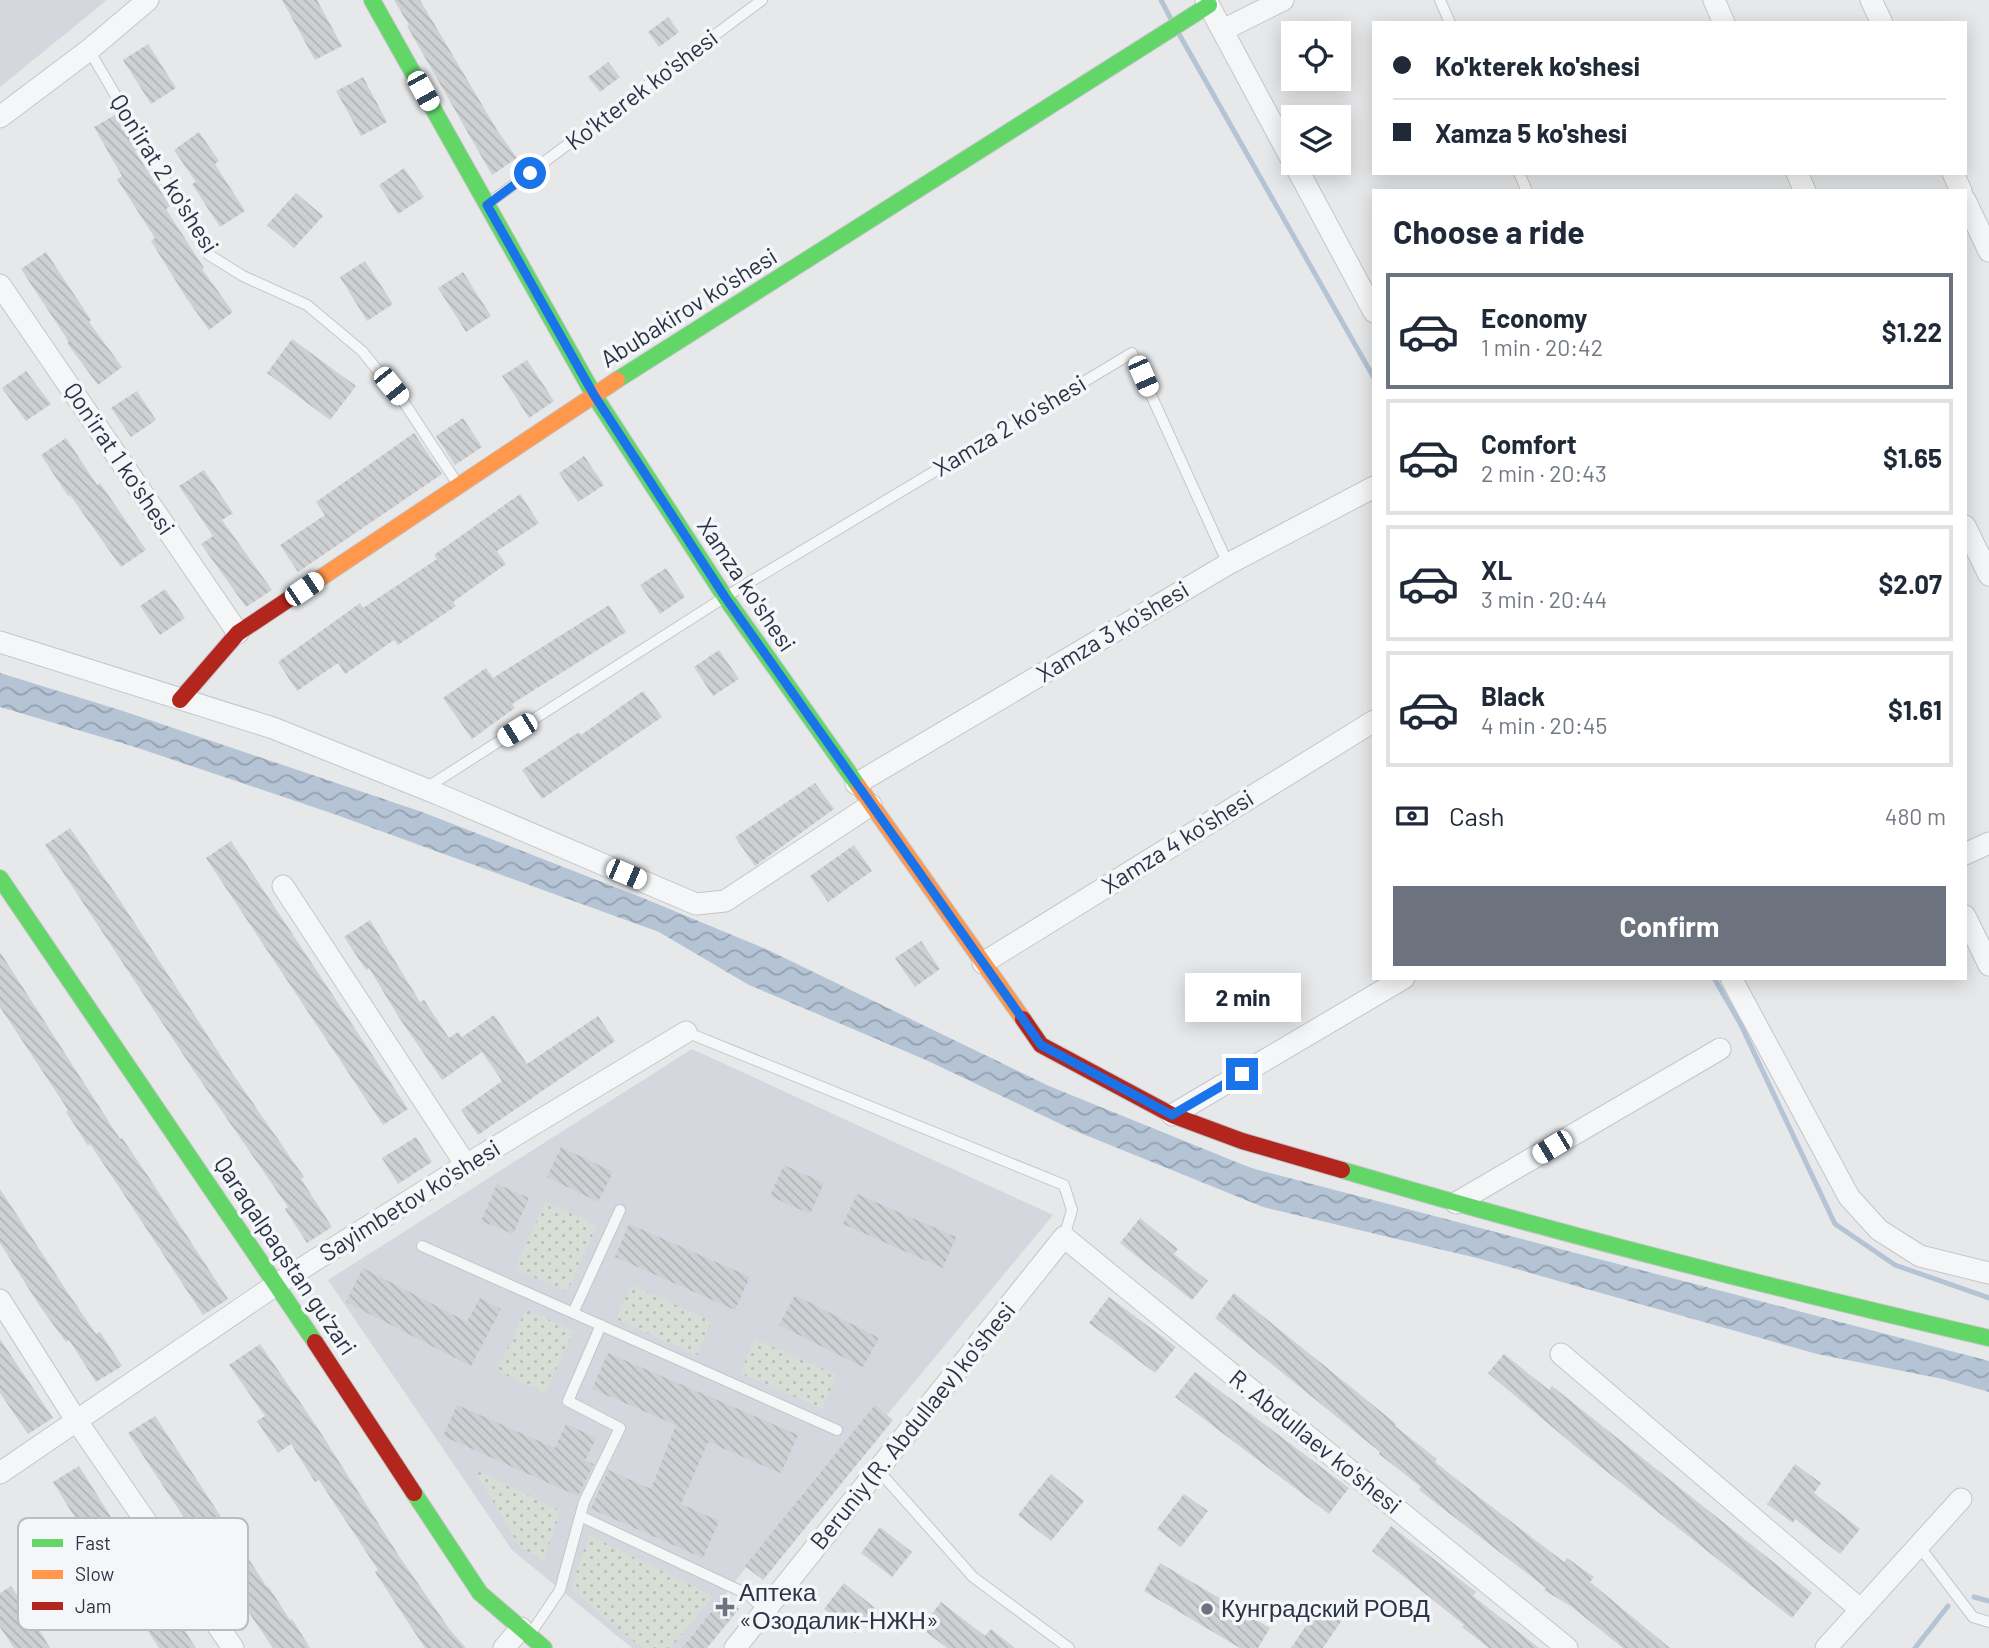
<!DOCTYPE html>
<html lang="en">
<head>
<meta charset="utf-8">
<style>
	:root { --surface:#fff; --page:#f2f2f3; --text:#1f2937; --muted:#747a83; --line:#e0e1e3; --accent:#6c737f }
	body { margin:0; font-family:Barlow,sans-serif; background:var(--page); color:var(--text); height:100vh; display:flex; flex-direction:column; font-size:26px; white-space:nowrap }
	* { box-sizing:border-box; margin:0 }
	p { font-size:23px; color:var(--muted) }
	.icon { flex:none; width:38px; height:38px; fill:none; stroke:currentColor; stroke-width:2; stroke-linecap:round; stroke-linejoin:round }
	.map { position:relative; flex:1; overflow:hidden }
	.drawer { position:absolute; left:1372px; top:189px; width:595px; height:791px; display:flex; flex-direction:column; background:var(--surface); border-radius:0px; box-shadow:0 4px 18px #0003 }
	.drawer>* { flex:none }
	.banner { position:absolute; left:1372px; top:21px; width:595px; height:154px; border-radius:0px; box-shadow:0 4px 18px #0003; display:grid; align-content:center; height:154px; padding:0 21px; background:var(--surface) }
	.buttons { position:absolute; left:1281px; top:21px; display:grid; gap:14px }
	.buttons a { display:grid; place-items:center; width:70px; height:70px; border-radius:0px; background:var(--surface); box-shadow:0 4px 18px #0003; font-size:35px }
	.end { position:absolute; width:32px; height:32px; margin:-16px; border:9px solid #1a73e8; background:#fff; box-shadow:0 0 0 4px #fff }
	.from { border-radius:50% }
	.bubble { position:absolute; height:49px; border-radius:0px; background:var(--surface); box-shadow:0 4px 18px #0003; font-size:23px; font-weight:700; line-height:49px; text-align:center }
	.car { position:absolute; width:21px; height:42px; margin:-21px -10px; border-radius:9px; box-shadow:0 0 5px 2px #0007; background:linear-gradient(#fff 24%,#345 0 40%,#fff 0 76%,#345 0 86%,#fff 0) }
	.banner b { display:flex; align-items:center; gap:24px; height:66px; font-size:26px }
	.banner b+b { border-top:2px solid var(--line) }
	.banner i { width:18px; height:18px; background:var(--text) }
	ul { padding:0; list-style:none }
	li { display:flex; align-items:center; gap:21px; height:116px; margin:0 14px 10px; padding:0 7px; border:4px solid var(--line); border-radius:0px }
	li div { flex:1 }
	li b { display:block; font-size:26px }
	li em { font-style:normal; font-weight:700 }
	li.on { border-color:var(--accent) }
	li>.icon { width:63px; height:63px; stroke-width:1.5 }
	h2 { padding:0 21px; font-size:32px; line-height:84px }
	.pay { display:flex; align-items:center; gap:18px; height:77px; padding:0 21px; font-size:26px }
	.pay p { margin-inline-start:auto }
	.primary-button { display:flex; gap:14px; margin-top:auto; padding:14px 21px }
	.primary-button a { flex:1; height:80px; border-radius:0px; background:var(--accent); color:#fff; font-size:28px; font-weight:700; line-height:80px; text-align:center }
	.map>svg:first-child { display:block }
	.built { fill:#d4d7dd }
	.grass { fill:url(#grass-dots) }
	.water { fill:url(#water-waves) }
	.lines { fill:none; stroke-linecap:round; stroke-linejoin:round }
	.stream { stroke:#b4c4d5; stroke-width:5 }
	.building { fill:url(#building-back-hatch) }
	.lane-casing { stroke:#c4c6c8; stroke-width:12 }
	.street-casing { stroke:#c4c6c8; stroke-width:23 }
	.fast-casing { stroke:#c4c6c8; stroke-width:18 }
	.slow-casing { stroke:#c4c6c8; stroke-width:18 }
	.jam-casing { stroke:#c4c6c8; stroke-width:18 }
	.lane { stroke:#f5f6f7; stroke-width:10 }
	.street { stroke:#f5f6f7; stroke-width:21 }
	.fast { stroke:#63d668; stroke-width:16 }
	.slow { stroke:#ff974d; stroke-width:16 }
	.jam { stroke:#b3261e; stroke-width:16 }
	.route { stroke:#1a73e8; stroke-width:9 }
	.poi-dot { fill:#6c737f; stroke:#f4f6f9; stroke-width:2.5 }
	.labels { text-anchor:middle; stroke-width:7; stroke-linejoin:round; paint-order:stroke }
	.street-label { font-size:24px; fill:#2b3445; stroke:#f4f6f9 }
	.poi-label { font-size:24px; fill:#2b3445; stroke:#f4f6f9; text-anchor:start }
	.key { fill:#f4f6f9; stroke:#b8bcc3; stroke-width:2 }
	.key-label { font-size:19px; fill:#2b3445 }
</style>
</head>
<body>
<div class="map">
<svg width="1989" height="1648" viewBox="0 0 1989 1648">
	<defs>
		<pattern id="grass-dots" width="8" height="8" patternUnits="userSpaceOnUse" patternTransform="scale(1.75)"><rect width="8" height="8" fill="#d6ded6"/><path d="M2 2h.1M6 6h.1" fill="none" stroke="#b8bfb9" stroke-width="1.8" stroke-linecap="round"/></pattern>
		<pattern id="water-waves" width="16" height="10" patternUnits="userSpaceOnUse" patternTransform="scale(1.75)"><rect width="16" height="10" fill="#b4c4d5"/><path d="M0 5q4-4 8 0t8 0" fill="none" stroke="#93a0af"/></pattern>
		<pattern id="building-back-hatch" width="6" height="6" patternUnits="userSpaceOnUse" patternTransform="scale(1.75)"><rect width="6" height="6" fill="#ced0d3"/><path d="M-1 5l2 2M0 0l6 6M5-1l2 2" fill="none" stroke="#b1b3b6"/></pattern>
	</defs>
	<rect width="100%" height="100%" fill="#e6e8ea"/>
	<path class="built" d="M0,0h107l-107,87z
		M692,1049l361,166 -166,200 -12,-9 -193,242h-50l-120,-98 -184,-270z"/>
	<path class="grass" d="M545,1202l52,23 -30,67 -52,-23z
		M631,1285l81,36 -15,34 -81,-36z
		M526,1309l48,22 -29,62 -48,-22z
		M755,1339l82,36 -15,34 -82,-36z
		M474,1469l87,42 -18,50 -23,-14z
		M589,1535l124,61 -42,52h-29l-71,-59z"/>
	<path class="water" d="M0,673l123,38 299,101 221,86 123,51 283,137 202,82 738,193v31l-46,-13 -126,-25 -340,-96 -214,-51 -190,-77 -147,-70 -177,-75 -90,-53 -325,-118 -202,-68 -132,-39z"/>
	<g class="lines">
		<path class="stream" d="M1161,0l10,19
			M1179,34l195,344
			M1714,978l26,45 95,201 60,41 94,33
			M1974,1597l15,4
			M1915,1648l33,-42"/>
	</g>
	<path class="building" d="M282,0h35l25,46 -27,14z
		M394,0h26l77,130 20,28 -25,17 -85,-149 2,-1z
		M668,17l11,15 -20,15 -11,-15z
		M148,44l28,44 -25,16 -28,-44z
		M608,62l12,15 -20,15 -12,-15z
		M363,77l24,45 -26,14 -25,-45z
		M117,114l21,35 -3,2 35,55 -4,3 38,59 -2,1 31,43 -24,18 -24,-34 -34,-55 4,-3 -38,-59 5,-3 -28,-49z
		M199,132l20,29 -4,3 30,47 -25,16 -28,-43 4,-2 -22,-32z
		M404,168l20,29 -26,17 -19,-29z
		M296,193l27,23 -29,32 -27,-23z
		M46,252l45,68 -2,2 33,45 -24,18 -31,-42 2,-1 -48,-73z
		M365,261l28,43 -26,17 -27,-44z
		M463,272l28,44 -25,16 -28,-44z
		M292,339l64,47 -26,34 -63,-47z
		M527,360l27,41 -25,17 -27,-42z
		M26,371l25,33 -25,17 -24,-33z
		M137,391l19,29 -25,17 -20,-29z
		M463,418l19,29 -27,18 -19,-29z
		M414,433l28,41 -144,98 -18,-27 45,-30 -9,-13z
		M66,438l31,47 3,-2 46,67 -25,17 -51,-72 -2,1 -27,-41z
		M584,456l20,29 -26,17 -19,-29z
		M204,470l29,43 -11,7 50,70 -26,17 -45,-63 12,-8 -34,-50z
		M520,494l19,29 -42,28 9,13 -53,38 3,4 -58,39 -4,-5 -49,34 -7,-11 -41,28 -19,-29 82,-59 3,5 74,-49 -3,-4z
		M666,568l19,29 -25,17 -20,-29z
		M165,589l20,29 -25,17 -20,-29z
		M609,605l17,27 -114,72 3,4 -43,31 -29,-41 43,-30 7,10z
		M719,650l20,29 -26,17 -19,-29z
		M643,691l19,26 -120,82 -20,-29 57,-38 2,3z
		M815,783l19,26 -79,57 -20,-29z
		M70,828l49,71 109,168 76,110 -3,2 31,48 -25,16 -22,-34 3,-2 -92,-133 -151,-229z
		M231,841l177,268 -25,16 -177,-267z
		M854,845l18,26 -44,31 -18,-26z
		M370,920l50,82 4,-2 25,38 9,-6 4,5 32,-22 33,49 71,-48 17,25 -137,94 -17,-25 41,-29 -20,-29 -40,28 -44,-64 -29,-48 -3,2 -22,-33z
		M921,941l19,28 -25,18 -20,-29z
		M0,952l120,187 2,-1 26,38 80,123 -25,16 -84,-128 -29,-43 -2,2 -22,-34 2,-2 -68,-103z
		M416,1137l16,25 -34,22 -16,-26z
		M561,1147l52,25 -15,30 -51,-25z
		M784,1165l40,18 -14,31 -40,-18z
		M497,1184l32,14 -16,36 -32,-13z
		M0,1189l68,104 28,41 4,-2 22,34 -26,16 -27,-42 -3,2 -27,-37 -39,-62z
		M857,1194l99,43 -13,31 -100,-44z
		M1140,1218l38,31 -4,5 34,27 -16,19 -72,-57z
		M629,1224l121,53 -15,33 -120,-53z
		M363,1268l104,54 13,-24 21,11 -30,57 -125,-64z
		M1234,1293l123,99 39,32 -1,2 42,33 -2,3 44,35 85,65 3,-4 27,19 -4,5 80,66h-47l-51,-41 -28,-17 2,-2 -127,-98 2,-3 -42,-33 1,-2 -165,-134z
		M795,1295l84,43 -16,29 -84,-42z
		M1109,1297l67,50 -21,26 -66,-50z
		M0,1339l53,79 -25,16 -28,-41z
		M260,1344l57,83 82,129 51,74 16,18h-41l-50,-76 3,-2 -59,-90 -4,2 -24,-38 -13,9 -21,-32 8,-5 -36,-51z
		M608,1353l190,82 -17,38 -73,-31 -27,62 38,17 -16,37 -112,-49 17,-39 43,19 25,-64 -84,-36z
		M1504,1354l45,36 3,-4 260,207 -20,25 -210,-166 -94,-79z
		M1195,1372l154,116 -20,26 -154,-117z
		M457,1405l98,43 11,-24 30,14 -11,23 9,3 -16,32 -135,-60z
		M875,1405l18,15 -130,160 -18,-14z
		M155,1416l112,171 1,-1 22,34 2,-1 18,29h-37l-32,-47 -1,1 -112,-169z
		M1795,1464l26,19 -7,10 46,36 -20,25 -45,-35 -2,4 -26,-19z
		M79,1466l25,40 92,142h-37l-77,-119 -29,-47z
		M1051,1474l33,27 -33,40 -33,-26z
		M1184,1494l24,17 -27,36 -24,-18z
		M1391,1526l85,66 -3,4 66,52h-50l-27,-21 2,-2 -92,-74z
		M880,1527l32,25 -20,25 -31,-24z
		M1160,1563l110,65 -12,20h-18l-96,-57z
		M844,1583l31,25 -20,25 -31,-24z
		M11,1586l26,40 13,22h-36l-14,-21v-34z
		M723,1597l16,12 -32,39h-25z
		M941,1602l44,34 6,-7 24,19h-68l-26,-20z
		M1320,1605l22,15 -19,28h-32z"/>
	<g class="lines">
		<g class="lane-casing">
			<path id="lane" d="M1440,0l10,23
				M89,50l120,205 34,21 64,29 55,46 43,53 52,79
				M1519,173l8,18
				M489,203l273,-203
				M426,788l299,-191 407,-244 96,211
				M686,1032l378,153 8,25 -8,27
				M422,1246l415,184
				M573,1313l47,-103
				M878,1470l95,107 96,71
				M580,1516l167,78 18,16
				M1919,1546l54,71 16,5
				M531,1633l29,-43 24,-88 36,-74 -52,-27 33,-76"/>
		</g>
		<g class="street-casing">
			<path id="street" d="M1206,0l87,162
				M1714,0l10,23
				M1871,0l11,23
				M1223,30l60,-30
				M0,117l89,-67 59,-50
				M1294,163l80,149
				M1797,173l8,18
				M1953,173l8,18
				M1965,200l24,51
				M0,285l238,348
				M1965,526l24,49
				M0,642l273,86 165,66 258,110 29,-3 146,-96
				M856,784l372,-220 146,-77
				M1965,854l24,-11
				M283,886l183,279
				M1965,916l24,49
				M983,963l391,-242
				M1731,978l118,219 30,33 41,26 69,17
				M1172,1115l232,-137
				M1456,1203l264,-154
				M0,1300l76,120 157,228
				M1561,1354l300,256
				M0,1473l277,-189 189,-119 220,-133
				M504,1648l17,-20
				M735,1648l329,-411 503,411
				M1826,1648l135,-149"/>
		</g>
		<g class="fast-casing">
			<path id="fast" d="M372,0l222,395 131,202 134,190
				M617,380l592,-375
				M0,878l315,464
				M1342,1170c214,63 430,118 647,168
				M414,1493l66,100 64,55"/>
		</g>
		<g class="slow-casing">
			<path id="slow" d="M310,585l307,-205
				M859,787l164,232"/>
		</g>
		<g class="jam-casing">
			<path id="jam" d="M180,700l58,-67 72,-48
				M1023,1019l18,26 131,70 70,26 100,29
				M315,1342l99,151"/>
		</g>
		<use href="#lane" class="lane"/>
		<use href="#street" class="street"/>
		<use href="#fast" class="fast"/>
		<use href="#slow" class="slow"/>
		<use href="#jam" class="jam"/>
	</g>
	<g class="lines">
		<path class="route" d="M530,173l-43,32 107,190 131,202 316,448 131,70 70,-41"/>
	</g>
	<g class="poi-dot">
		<path d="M721.5 1596.5h7v7h7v7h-7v7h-7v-7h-7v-7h7z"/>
		<circle cx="1207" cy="1609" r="7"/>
	</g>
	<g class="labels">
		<g class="street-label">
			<text transform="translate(642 90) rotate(-37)" y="8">Ko'kterek ko'shesi</text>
			<text transform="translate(164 174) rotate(58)" y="8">Qon'irat 2 ko'shesi</text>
			<text transform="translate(689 308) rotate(-32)" y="8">Abubakirov ko'shesi</text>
			<text transform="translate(1010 426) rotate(-31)" y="8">Xamza 2 ko'shesi</text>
			<text transform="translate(119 459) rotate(56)" y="8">Qon'irat 1 ko'shesi</text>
			<text transform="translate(746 585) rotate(56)" y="8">Xamza ko'shesi</text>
			<text transform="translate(1113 632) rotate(-31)" y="8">Xamza 3 ko'shesi</text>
			<text transform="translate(1178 842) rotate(-32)" y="8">Xamza 4 ko'shesi</text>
			<text transform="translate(410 1201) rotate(-32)" y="8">Sayimbetov ko'shesi</text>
			<text transform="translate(285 1256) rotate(56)" y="8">Qaraqalpaqstan gu'zari</text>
			<text transform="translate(913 1426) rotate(-51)" y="8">Beruniy (R. Abdullaev) ko'shesi</text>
			<text transform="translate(1315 1442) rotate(39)" y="8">R. Abdullaev ko'shesi</text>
		</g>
		<g class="poi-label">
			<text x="739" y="1601">Аптека<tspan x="739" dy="28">«Озодалик-НЖН»</tspan></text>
			<text x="1221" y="1617">Кунградский РОВД</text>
		</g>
	</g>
	<rect x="18" y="1518" width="230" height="112" rx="10" class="key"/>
	<rect x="32" y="1539" width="31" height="8" fill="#63d668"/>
	<rect x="32" y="1570" width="31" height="9" fill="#ff974d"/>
	<rect x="32" y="1602" width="31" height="8" fill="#b3261e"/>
	<g class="key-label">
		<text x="75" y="1550">Fast</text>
		<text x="75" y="1581">Slow</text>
		<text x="75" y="1613">Jam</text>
	</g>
</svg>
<div class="buttons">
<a><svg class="icon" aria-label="locate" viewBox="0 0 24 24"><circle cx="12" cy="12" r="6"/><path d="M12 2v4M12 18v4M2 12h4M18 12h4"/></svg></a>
<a><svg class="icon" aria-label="layers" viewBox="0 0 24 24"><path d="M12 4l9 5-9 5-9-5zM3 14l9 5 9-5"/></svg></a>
</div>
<i class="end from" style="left:530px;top:173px"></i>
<i class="end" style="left:1242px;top:1074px"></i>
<div class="bubble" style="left:1185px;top:973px;width:116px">2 min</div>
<i class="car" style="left:423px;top:91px;rotate:151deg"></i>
<i class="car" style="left:1143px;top:376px;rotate:156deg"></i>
<i class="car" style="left:391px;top:386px;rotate:141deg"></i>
<i class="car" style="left:304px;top:589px;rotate:56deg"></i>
<i class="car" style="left:517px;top:730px;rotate:238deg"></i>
<i class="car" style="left:626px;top:874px;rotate:113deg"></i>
<i class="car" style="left:1552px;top:1147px;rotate:239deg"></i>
<div class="banner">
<b><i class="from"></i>Ko'kterek ko'shesi</b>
<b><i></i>Xamza 5 ko'shesi</b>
</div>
<section class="drawer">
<h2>Choose a ride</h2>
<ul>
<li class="on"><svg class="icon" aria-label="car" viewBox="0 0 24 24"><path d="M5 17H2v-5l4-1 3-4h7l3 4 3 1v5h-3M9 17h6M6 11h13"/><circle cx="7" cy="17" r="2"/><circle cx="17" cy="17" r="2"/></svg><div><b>Economy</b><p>1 min · 20:42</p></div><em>$1.22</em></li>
<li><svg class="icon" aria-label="car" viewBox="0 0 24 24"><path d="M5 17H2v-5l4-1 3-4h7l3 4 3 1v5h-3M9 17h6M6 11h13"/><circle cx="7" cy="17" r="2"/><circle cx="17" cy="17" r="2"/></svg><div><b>Comfort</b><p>2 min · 20:43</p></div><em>$1.65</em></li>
<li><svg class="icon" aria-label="car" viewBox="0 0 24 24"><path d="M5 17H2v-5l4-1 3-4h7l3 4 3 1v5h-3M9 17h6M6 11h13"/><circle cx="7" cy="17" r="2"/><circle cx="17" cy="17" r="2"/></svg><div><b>XL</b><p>3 min · 20:44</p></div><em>$2.07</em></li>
<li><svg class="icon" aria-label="car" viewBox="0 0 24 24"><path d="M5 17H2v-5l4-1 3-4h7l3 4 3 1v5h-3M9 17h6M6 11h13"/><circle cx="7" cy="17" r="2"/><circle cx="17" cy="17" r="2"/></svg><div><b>Black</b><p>4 min · 20:45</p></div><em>$1.61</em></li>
</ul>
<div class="pay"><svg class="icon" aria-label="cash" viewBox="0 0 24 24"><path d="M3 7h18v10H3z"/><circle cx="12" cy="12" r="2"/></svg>Cash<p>480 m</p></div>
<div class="primary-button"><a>Confirm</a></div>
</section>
</div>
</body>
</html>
